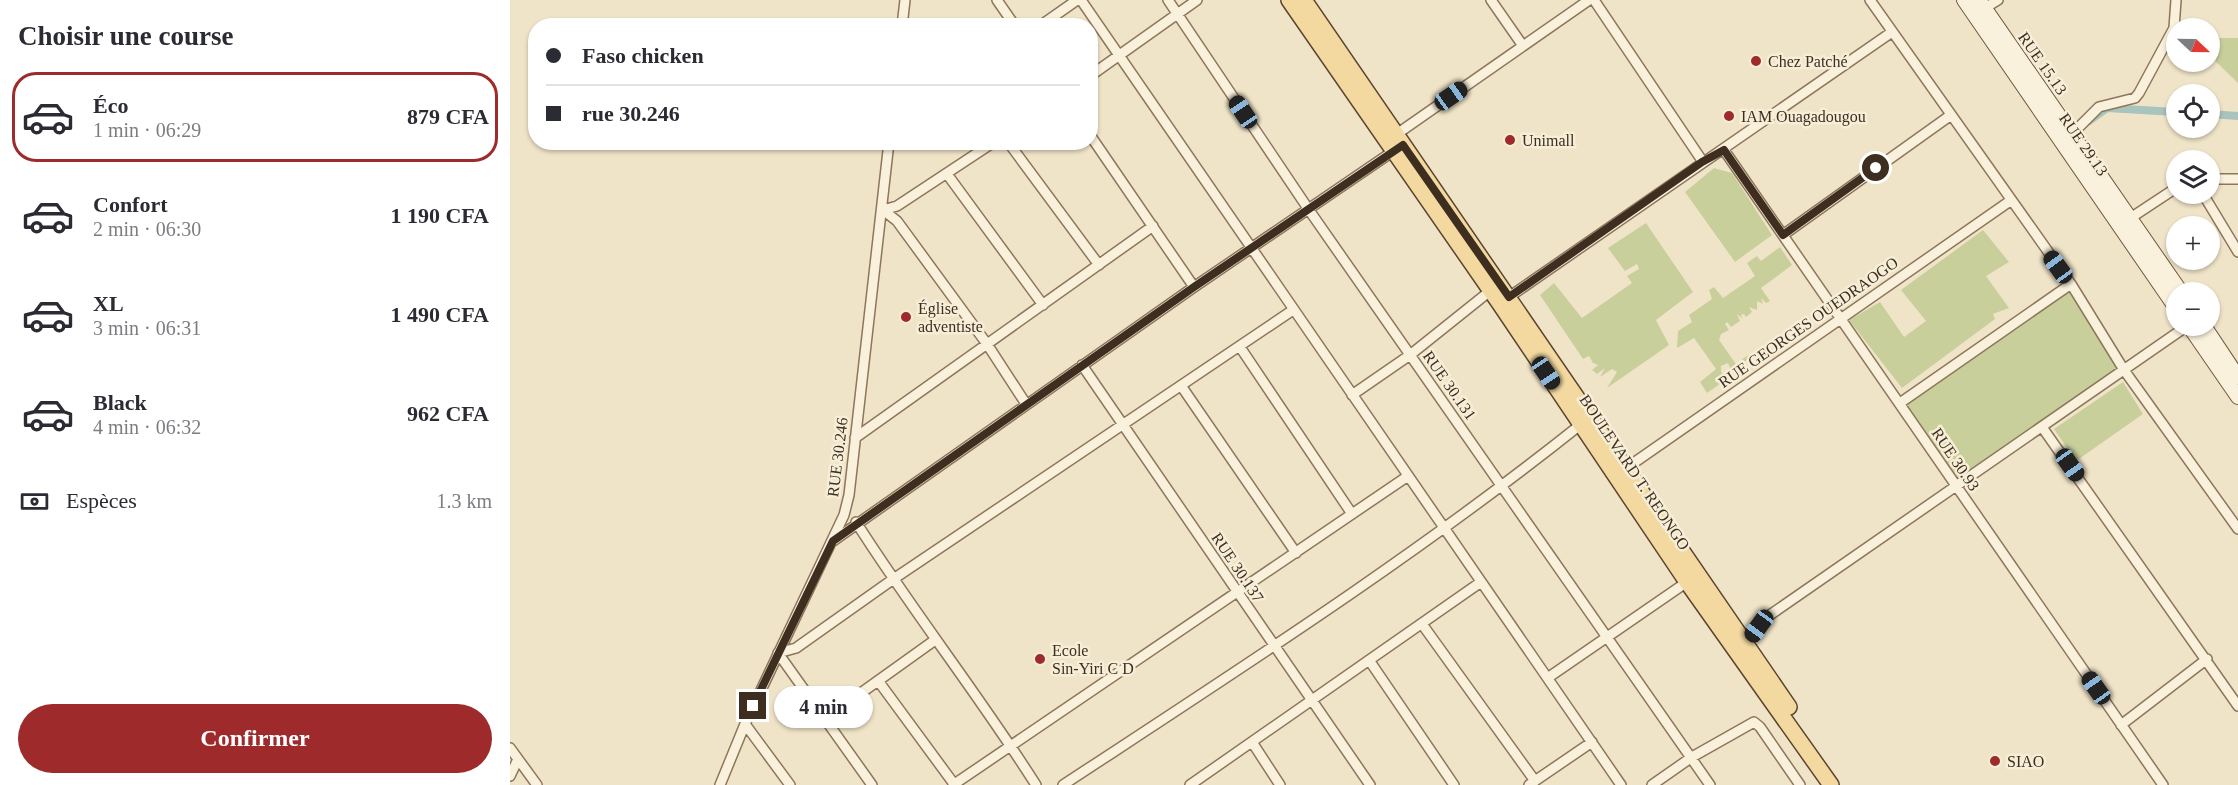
<!DOCTYPE html>
<html lang="fr">
<head>
<meta charset="utf-8">
<style>
	:root { --surface:#fff; --page:#f7f7f7; --text:#2b2b33; --muted:#7c7c81; --line:#e1e1e2; --accent:#9e2a2b }
	body { margin:0; font-family:"Times New Roman",serif; background:var(--page); color:var(--text); height:100vh; display:flex; flex-direction:column; font-size:22px; white-space:nowrap }
	* { box-sizing:border-box; margin:0 }
	p { font-size:20px; color:var(--muted) }
	.icon { flex:none; width:33px; height:33px; fill:none; stroke:currentColor; stroke-width:2; stroke-linecap:round; stroke-linejoin:round }
	.map { position:relative; flex:1; overflow:hidden }
	.side { display:flex; flex-direction:column; background:var(--surface); width:510px }
	.side>* { flex:none }
	.top-card { position:absolute; left:18px; top:18px; width:570px; height:132px; border-radius:24px; box-shadow:0 2px 4px #0004; display:grid; align-content:center; height:132px; padding:0 18px; background:var(--surface) }
	.needle { width:39px; rotate:112deg }
	.buttons { position:absolute; left:1656px; top:18px; display:grid; gap:12px }
	.buttons a { display:grid; place-items:center; width:54px; height:54px; border-radius:50%; background:var(--surface); box-shadow:0 2px 4px #0004; font-size:30px }
	.end { position:absolute; width:27px; height:27px; margin:-14px; border:8px solid #3d2e20; background:#fff; box-shadow:0 0 0 3px #fff }
	.from { border-radius:50% }
	.bubble { position:absolute; height:42px; border-radius:21px; background:var(--surface); box-shadow:0 2px 4px #0004; font-size:20px; font-weight:700; line-height:42px; text-align:center }
	.car { position:absolute; width:18px; height:36px; margin:-18px -9px; border-radius:8px; box-shadow:0 0 4px 2px #0007; background:linear-gradient(#222 24%,#8ab4d8 0 40%,#222 0 76%,#8ab4d8 0 86%,#222 0) }
	.top-card b { display:flex; align-items:center; gap:21px; height:57px; font-size:22px }
	.top-card b+b { border-top:2px solid var(--line) }
	.top-card i { width:15px; height:15px; background:var(--text) }
	ul { padding:0; list-style:none }
	li { display:flex; align-items:center; gap:18px; height:90px; margin:0 12px 9px; padding:0 6px; border:3px solid transparent; border-radius:24px }
	li div { flex:1 }
	li b { display:block; font-size:22px }
	li em { font-style:normal; font-weight:700 }
	li.current { border-color:var(--accent) }
	li>.icon { width:54px; height:54px; stroke-width:1.5 }
	h2 { padding:0 18px; font-size:27px; line-height:72px }
	.pay { display:flex; align-items:center; gap:15px; height:66px; padding:0 18px; font-size:22px }
	.pay p { margin-inline-start:auto }
	.primary-button { display:flex; gap:12px; margin-top:auto; padding:12px 18px }
	.primary-button a { flex:1; height:69px; border-radius:36px; background:var(--accent); color:#fff; font-size:24px; font-weight:700; line-height:69px; text-align:center }
	main { display:flex; flex:1; min-height:0 }
	.map>svg:first-child { display:block }
	.green { fill:#c9cf9b }
	.lines { fill:none; stroke-linecap:round; stroke-linejoin:round }
	.canal { stroke:#a9c4bc; stroke-width:8 }
	.street-casing { stroke:#8d765c; stroke-width:12 }
	.secondary-casing { stroke:#6f573f; stroke-width:16 }
	.primary-casing { stroke:#5b4430; stroke-width:18 }
	.street { stroke:#faf1dc; stroke-width:9 }
	.secondary { stroke:#faf1dc; stroke-width:14 }
	.primary { stroke:#f3d9a0; stroke-width:15 }
	.route { stroke:#3d2e20; stroke-width:8 }
	.poi-dot { fill:#9e2a2b; stroke:#f7eed8; stroke-width:2 }
	.labels { text-anchor:middle; stroke-width:5; stroke-linejoin:round; paint-order:stroke }
	.poi-label { font-size:16px; fill:#3d2e20; stroke:#f7eed8; text-anchor:start }
	.street-label { font-size:16px; fill:#3d2e20; stroke:#f7eed8 }
</style>
</head>
<body>
<main>
<section class="side">
<h2>Choisir une course</h2>
<ul>
<li class="current"><svg class="icon" aria-label="car" viewBox="0 0 24 24"><path d="M5 17H2v-5l4-1 3-4h7l3 4 3 1v5h-3M9 17h6M6 11h13"/><circle cx="7" cy="17" r="2"/><circle cx="17" cy="17" r="2"/></svg><div><b>Éco</b><p>1 min · 06:29</p></div><em>879 CFA</em></li>
<li><svg class="icon" aria-label="car" viewBox="0 0 24 24"><path d="M5 17H2v-5l4-1 3-4h7l3 4 3 1v5h-3M9 17h6M6 11h13"/><circle cx="7" cy="17" r="2"/><circle cx="17" cy="17" r="2"/></svg><div><b>Confort</b><p>2 min · 06:30</p></div><em>1 190 CFA</em></li>
<li><svg class="icon" aria-label="car" viewBox="0 0 24 24"><path d="M5 17H2v-5l4-1 3-4h7l3 4 3 1v5h-3M9 17h6M6 11h13"/><circle cx="7" cy="17" r="2"/><circle cx="17" cy="17" r="2"/></svg><div><b>XL</b><p>3 min · 06:31</p></div><em>1 490 CFA</em></li>
<li><svg class="icon" aria-label="car" viewBox="0 0 24 24"><path d="M5 17H2v-5l4-1 3-4h7l3 4 3 1v5h-3M9 17h6M6 11h13"/><circle cx="7" cy="17" r="2"/><circle cx="17" cy="17" r="2"/></svg><div><b>Black</b><p>4 min · 06:32</p></div><em>962 CFA</em></li>
</ul>
<div class="pay"><svg class="icon" aria-label="cash" viewBox="0 0 24 24"><path d="M3 7h18v10H3z"/><circle cx="12" cy="12" r="2"/></svg>Espèces<p>1.3 km</p></div>
<div class="primary-button"><a>Confirmer</a></div>
</section>
<div class="map">
<svg width="1728" height="785" viewBox="0 0 1728 785">
	<rect width="100%" height="100%" fill="#f0e4c8"/>
	<path class="green" d="M1700,38h28v45l-26,-25z
		M1204,168l18,5 40,62 -37,27 -50,-70z
		M1136,223l47,69 -37,28 13,25 -62,43 10,-16 -5,-3 -12,8 5,-9 -8,6 -5,-4 6,-5 -5,-2 -4,-7 -6,3 -43,-64 14,-12 28,35 50,-35 -5,-7 12,-7 -2,-5 -12,7 -17,-23z
		M1473,230l26,32 -23,14 23,32 -16,6 2,5 -93,69 -53,-68 31,-18 24,35 22,-16 -25,-31z
		M1270,247l12,18 -31,23 9,13 -4,2 -5,-5 2,6 -6,-3v9l-8,-3 3,5 -6,5 -2,-3 -3,1 2,4 -6,-5 3,7 -9,6 -4,-5 -2,2 4,6 -8,4 -2,6 17,24 12,-9 2,3 -22,14 2,-4 -2,-5 -7,3v6l6,7 -20,14 -7,-11 16,-13 -22,-31 -17,10 1,-17 14,-9 -3,-7 23,-16 -3,-9 5,-3 9,11 32,-22 -8,-13 10,-7 4,5z
		M1559,285l51,84 -165,114 -53,-82z
		M1613,382l20,32 -67,47 -22,-32z"/>
	<g class="lines">
		<path class="canal" d="M1700,114l28,2
			M1579,121l18,-13 69,4"/>
		<g class="street-casing">
			<path id="street" d="M487,0l18,26
				M571,0l540,785
				M658,0l141,210 401,575
				M981,0l32,46
				M1084,0l109,162
				M1360,0l201,284 53,86 114,159
				M1475,8l13,-8
				M392,26l3,-26
				M530,26l37,-26
				M580,76l107,-76
				M1562,134l27,-27 36,-9 4,-5 35,-65 2,-28
				M580,135l104,152
				M884,136l195,-136
				M498,142l91,123
				M1214,150l439,635
				M437,174l96,131
				M1700,179h28
				M1693,194l35,58
				M373,210l14,11 90,123 39,60
				M373,210l14,-4 97,-64
				M1619,219l47,-31
				M1273,235l168,-120
				M999,297l383,-265
				M730,347l112,167
				M572,365l288,420
				M672,387l114,166
				M842,395l58,-40 80,-64
				M1390,403l171,-119
				M1532,427l196,279
				M345,438l298,-212
				M1115,469l385,-268
				M346,522c57,90 123,173 180,263
				M323,541l361,-254 204,-139
				M912,624l113,157
				M1233,647l24,-30 420,-291
				M859,660l85,125
				M1039,677l138,-95
				M369,682l75,102
				M316,718l109,-78
				M235,724l45,61
				M1611,725l86,-66
				M742,742l28,43
				M0,748l27,37
				M0,776l8,-17
				M210,785l25,-61 99,-209 5,-20 40,-353
				M362,785l-94,-132 18,-5 96,-68 401,-270
				M443,785l455,-309
				M553,785c175,-115 353,-229 517,-360
				M680,785l291,-203
				M1019,785l63,-43
				M1142,785l40,-28 62,-35 6,5 40,58"/>
		</g>
		<g class="secondary-casing">
			<path id="secondary" d="M1454,0l212,308
				M1469,0l202,292
				M1679,326l49,71
				M1694,326l34,51"/>
		</g>
		<g class="primary-casing">
			<path id="primary" d="M779,0l211,304 187,278 144,203
				M794,0l485,707"/>
		</g>
		<use href="#street" class="street"/>
		<use href="#secondary" class="secondary"/>
		<use href="#primary" class="primary"/>
	</g>
	<g class="lines">
		<path class="route" d="M243,706l80,-165 361,-254 209,-142 106,152 193,-135 22,-12 59,85 93,-67"/>
	</g>
	<g class="poi-dot">
		<circle cx="1246" cy="61" r="6"/>
		<circle cx="1219" cy="116" r="6"/>
		<circle cx="1000" cy="140" r="6"/>
		<circle cx="396" cy="317" r="6"/>
		<circle cx="530" cy="659" r="6"/>
		<circle cx="1485" cy="761" r="6"/>
	</g>
	<g class="labels">
		<g class="poi-label">
			<text x="1258" y="67">Chez Patché</text>
			<text x="1231" y="122">IAM Ouagadougou</text>
			<text x="1012" y="146">Unimall</text>
			<text x="408" y="314">Église<tspan x="408" dy="18">adventiste</tspan></text>
			<text x="542" y="656">Ecole<tspan x="542" dy="18">Sin-Yiri C D</tspan></text>
			<text x="1497" y="767">SIAO</text>
		</g>
		<g class="street-label">
			<text transform="translate(1533 63) rotate(55)" y="6">RUE 15.13</text>
			<text transform="translate(1574 144) rotate(55)" y="6">RUE 29.13</text>
			<text transform="translate(1298 322) rotate(-35)" y="6">RUE GEORGES OUEDRAOGO</text>
			<text transform="translate(940 385) rotate(55)" y="6">RUE 30.131</text>
			<text transform="translate(327 457) rotate(-83)" y="6">RUE 30.246</text>
			<text transform="translate(1446 459) rotate(56)" y="6">RUE 30.93</text>
			<text transform="translate(1125 472) rotate(56)" y="6">BOULEVARD T. REONGO</text>
			<text transform="translate(728 567) rotate(56)" y="6">RUE 30.137</text>
		</g>
	</g>
</svg>
<div class="buttons">
<a><svg class="needle" viewBox="-14 -14 28 28"><path d="M0-13l5 13h-10z" fill="#e53935"/><path d="M0 13l5-13h-10z" fill="#7c7c81"/></svg></a>
<a><svg class="icon" aria-label="locate" viewBox="0 0 24 24"><circle cx="12" cy="12" r="6"/><path d="M12 2v4M12 18v4M2 12h4M18 12h4"/></svg></a>
<a><svg class="icon" aria-label="layers" viewBox="0 0 24 24"><path d="M12 4l9 5-9 5-9-5zM3 14l9 5 9-5"/></svg></a>
<a>+</a>
<a>−</a>
</div>
<i class="end from" style="left:1366px;top:168px"></i>
<i class="end" style="left:243px;top:706px"></i>
<div class="bubble" style="left:264px;top:686px;width:99px">4 min</div>
<i class="car" style="left:941px;top:96px;rotate:55deg"></i>
<i class="car" style="left:733px;top:112px;rotate:326deg"></i>
<i class="car" style="left:1548px;top:267px;rotate:324deg"></i>
<i class="car" style="left:1036px;top:373px;rotate:146deg"></i>
<i class="car" style="left:1560px;top:465px;rotate:145deg"></i>
<i class="car" style="left:1249px;top:626px;rotate:216deg"></i>
<i class="car" style="left:1586px;top:688px;rotate:325deg"></i>
<div class="top-card">
<b><i class="from"></i>Faso chicken</b>
<b><i></i>rue 30.246</b>
</div>
</div>
</main>
</body>
</html>
